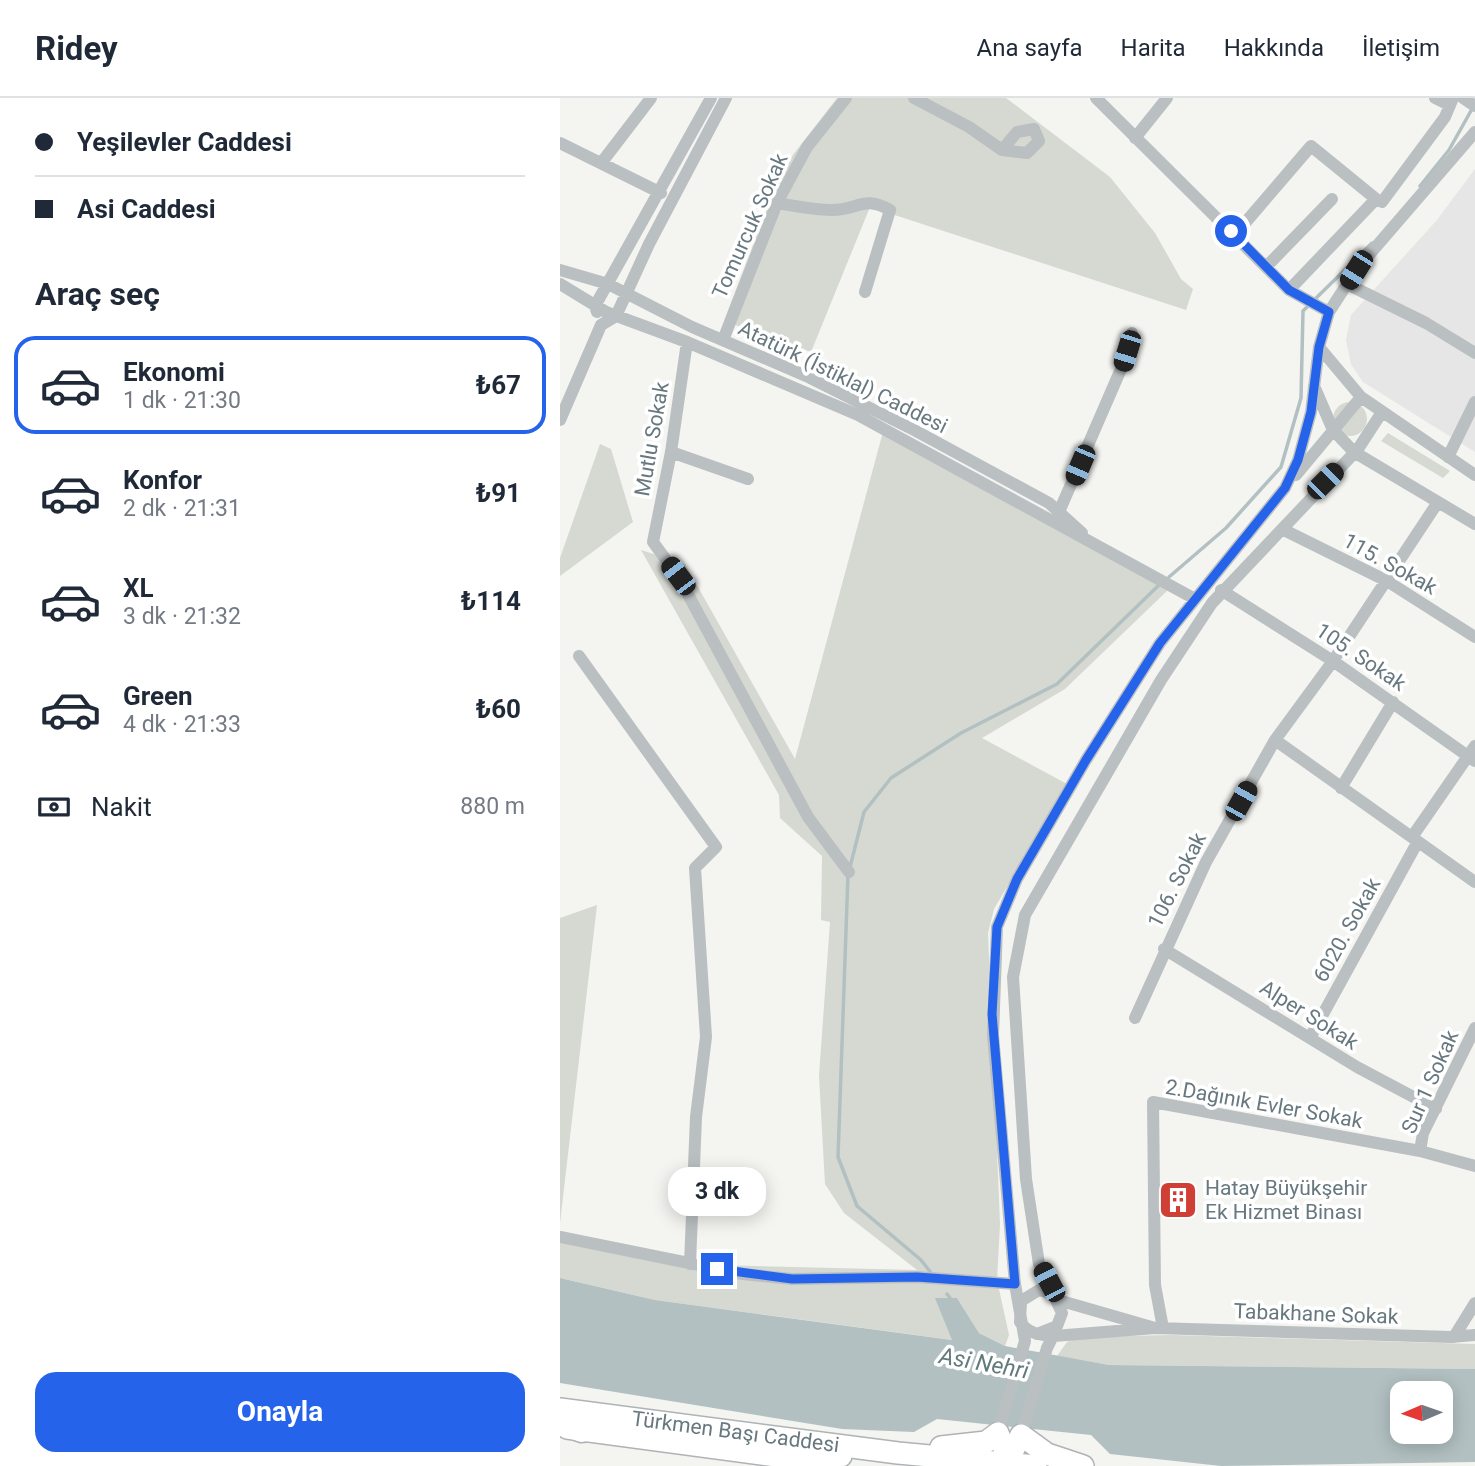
<!DOCTYPE html>
<html lang="tr">
<head>
<meta charset="utf-8">
<style>
	:root { --surface:#fff; --page:#f2f2f3; --text:#1f2937; --muted:#747a83; --line:#e0e1e3; --accent:#2563eb }
	body { margin:0; font-family:Roboto,sans-serif; background:var(--page); color:var(--text); height:100vh; display:flex; flex-direction:column; font-size:26px; white-space:nowrap }
	* { box-sizing:border-box; margin:0 }
	p { font-size:23px; color:var(--muted) }
	.icon { flex:none; width:38px; height:38px; fill:none; stroke:currentColor; stroke-width:2; stroke-linecap:round; stroke-linejoin:round }
	.map { position:relative; flex:1; overflow:hidden }
	.side { display:flex; flex-direction:column; background:var(--surface); width:560px }
	.side>* { flex:none }
	.hud { display:grid; align-content:center; height:154px; padding:0 35px; background:var(--surface) }
	.needle { width:46px; rotate:268deg }
	.controls { position:absolute; left:830px; top:1283px; display:grid; gap:14px }
	.controls a { display:grid; place-items:center; width:63px; height:63px; border-radius:14px; background:var(--surface); box-shadow:0 4px 18px #0003; font-size:35px }
	.end { position:absolute; width:32px; height:32px; margin:-16px; border:9px solid #2563eb; background:#fff; box-shadow:0 0 0 4px #fff }
	.from { border-radius:50% }
	.bubble { position:absolute; height:49px; border-radius:21px; background:var(--surface); box-shadow:0 4px 18px #0003; font-size:23px; font-weight:700; line-height:49px; text-align:center }
	.car { position:absolute; width:21px; height:42px; margin:-21px -10px; border-radius:9px; box-shadow:0 0 5px 2px #0007; background:linear-gradient(#222 24%,#8ab4d8 0 40%,#222 0 76%,#8ab4d8 0 86%,#222 0) }
	.hud b { display:flex; align-items:center; gap:24px; height:66px; font-size:26px }
	.hud b+b { border-top:2px solid var(--line) }
	.hud i { width:18px; height:18px; background:var(--text) }
	ul { padding:0; list-style:none }
	li { display:flex; align-items:center; gap:21px; height:98px; margin:0 14px 10px; padding:0 21px; border:4px solid transparent; border-radius:21px }
	li div { flex:1 }
	li b { display:block; font-size:26px }
	li em { font-style:normal; font-weight:700 }
	li.selected { border-color:var(--accent) }
	li>.icon { width:63px; height:63px; stroke-width:1.5 }
	h2 { padding:0 35px; font-size:32px; line-height:84px }
	.pay { display:flex; align-items:center; gap:18px; height:77px; padding:0 35px; font-size:26px }
	.pay p { margin-inline-start:auto }
	.button { display:flex; gap:14px; margin-top:auto; padding:14px 35px }
	.button a { flex:1; height:80px; border-radius:21px; background:var(--accent); color:#fff; font-size:28px; font-weight:700; line-height:80px; text-align:center }
	header { display:flex; align-items:center; gap:42px; box-sizing:border-box; height:98px; padding:0 35px; background:var(--surface); border-bottom:2px solid var(--line) }
	header strong { font-size:33px }
	nav { display:flex; gap:38px; margin-inline-start:auto; font-size:24px }
	main { display:flex; flex:1; min-height:0 }
	.map>svg:first-child { display:block }
	.built { fill:#e5e6e5 }
	.green { fill:#d5d9d1 }
	.water { fill:#b2c0c2; fill-rule:evenodd }
	.lines { fill:none; stroke-linecap:round; stroke-linejoin:round }
	.stream { stroke:#b2c0c2; stroke-width:3.5 }
	.major-casing { stroke:#aeb3b5; stroke-width:24 }
	.highway-casing { stroke:#b0b4b6; stroke-width:27 }
	.minor { stroke:#babfc1; stroke-width:12 }
	.major { stroke:#fff; stroke-width:21 }
	.highway { stroke:#fff; stroke-width:24 }
	.route { stroke:#2563eb; stroke-width:9 }
	.labels { text-anchor:middle; stroke-width:7; stroke-linejoin:round; paint-order:stroke }
	.street-label { font-size:21px; fill:#67787f; stroke:#fff }
	.poi-label { font-size:21px; fill:#67787f; stroke:#fff; text-anchor:start }
	.water-label { font-size:23px; font-style:italic; fill:#637a7c; stroke:#fff }
</style>
</head>
<body>
<header>
<strong>Ridey</strong>
<nav><a>Ana sayfa</a><a>Harita</a><a>Hakkında</a><a>İletişim</a></nav>
</header>
<main>
<section class="side">
<div class="hud">
<b><i class="from"></i>Yeşilevler Caddesi</b>
<b><i></i>Asi Caddesi</b>
</div>
<h2>Araç seç</h2>
<ul>
<li class="selected"><svg class="icon" aria-label="car" viewBox="0 0 24 24"><path d="M5 17H2v-5l4-1 3-4h7l3 4 3 1v5h-3M9 17h6M6 11h13"/><circle cx="7" cy="17" r="2"/><circle cx="17" cy="17" r="2"/></svg><div><b>Ekonomi</b><p>1 dk · 21:30</p></div><em>₺67</em></li>
<li><svg class="icon" aria-label="car" viewBox="0 0 24 24"><path d="M5 17H2v-5l4-1 3-4h7l3 4 3 1v5h-3M9 17h6M6 11h13"/><circle cx="7" cy="17" r="2"/><circle cx="17" cy="17" r="2"/></svg><div><b>Konfor</b><p>2 dk · 21:31</p></div><em>₺91</em></li>
<li><svg class="icon" aria-label="car" viewBox="0 0 24 24"><path d="M5 17H2v-5l4-1 3-4h7l3 4 3 1v5h-3M9 17h6M6 11h13"/><circle cx="7" cy="17" r="2"/><circle cx="17" cy="17" r="2"/></svg><div><b>XL</b><p>3 dk · 21:32</p></div><em>₺114</em></li>
<li><svg class="icon" aria-label="car" viewBox="0 0 24 24"><path d="M5 17H2v-5l4-1 3-4h7l3 4 3 1v5h-3M9 17h6M6 11h13"/><circle cx="7" cy="17" r="2"/><circle cx="17" cy="17" r="2"/></svg><div><b>Green</b><p>4 dk · 21:33</p></div><em>₺60</em></li>
</ul>
<div class="pay"><svg class="icon" aria-label="cash" viewBox="0 0 24 24"><path d="M3 7h18v10H3z"/><circle cx="12" cy="12" r="2"/></svg>Nakit<p>880 m</p></div>
<div class="button"><a>Onayla</a></div>
</section>
<div class="map">
<svg width="915" height="1368" viewBox="0 0 915 1368">
	<rect width="100%" height="100%" fill="#f4f4f1"/>
	<path class="built" d="M915,71v283l-112,-70 -12,-18 -5,-24 5,-25 86,-95z"/>
	<path class="green" d="M277,0h169l104,79 45,56 26,46 12,10 -7,21 -316,-103 -59,145 -87,-31 58,-152z
		M773 321a17 17 0 1 1 34 0a17 17 0 1 1-34 0Z
		M324,330l285,161 -104,100 -83,49 85,46 -73,125 -6,24 12,291 -3,56 12,55 -4,11 -26,-13 -22,-35h-21l17,42 -298,-40 -95,-22v-47l157,34 200,5 -73,-57 -19,-29 -6,-108 11,-154 -9,-2 1,-64 -42,-38 -1,-23 -138,-245 44,14 110,195z
		M828,335l62,38 -7,7 -62,-37z
		M40,346l11,5 22,73 -73,54v-18z
		M37,807l-37,318v-305z
		M611,1237l304,9v25l-366,-4 -52,-9 10,-14 13,-5z"/>
	<path class="water" d="M0,1180l95,22 297,40 -17,-42h22l22,35 26,13 104,19 366,4v93l-254,4 -111,-12 -19,-19 -154,-16 -23,13 -72,-3 -282,-46zM842,1295h38v39h-38z"/>
	<g class="lines">
		<path class="stream" d="M860,88l29,-36 23,-41
			M609,479l57,-49 55,-61 20,-69 2,-87 69,-68
			M290,769l14,-55 27,-34 70,-45 96,-49 101,-98
			M288,776l-10,283 19,49 64,54 11,14
			M387,1196l3,4"/>
		<g class="major-casing">
			<g id="major">
				<path id="s1" d="M0,1311l338,44 138,13"/>
				<path d="M7,1330l209,28h65"/>
				<path d="M381,1349l45,-5 12,-9 13,33"/>
				<path d="M445,1368l16,-31 26,19 36,12"/>
			</g>
		</g>
		<g class="highway-casing">
			<path id="highway" d="M0,1324l22,8"/>
		</g>
		<path class="minor" d="M354,0l55,29 33,23 15,-18 17,-3 5,12 -12,12 -25,-3
			M536,0l193,192 40,22
			M875,0l14,7
			M903,0l12,8
			M575,40l32,-40
			M0,45l101,50
			M42,64l49,-64
			M217,105c18,3 37,7 55,7 26,0 31,-15 58,0l-25,82
			M671,133l14,-8 66,-77 65,53
			M706,169l66,-68
			M0,172l48,14 84,43 114,49 110,55 133,72 33,30
			M0,186l46,28 81,30 171,73 337,184
			M787,186l79,39 49,30
			M729,192l87,-91 6,3 63,-85 8,-19
			M37,214l-2,-6 116,-208
			M41,227l15,-9 33,-72 77,-146
			M163,242l54,-137 30,-56 39,-49
			M127,244l-16,110 -18,90 25,34 130,241 41,55
			M759,249l42,50 114,78
			M754,288l19,44 21,22 121,72
			M0,322l41,-95
			M111,354l77,27
			M888,359l27,-55
			M736,377l65,-78
			M499,414l62,-143 11,-36
			M724,432l103,51 88,56
			M661,492l112,71 142,100
			M19,558l137,191 -21,21 11,169 -10,80 -6,147
			M715,642l200,142
			M781,690l52,-86
			M852,739l63,-91
			M604,851l193,118 79,42
			M575,920l71,-156 69,-122 58,-79 105,-159
			M751,938l106,-193
			M860,1053l3,-18 52,-105
			M0,1139l183,37 49,5 125,-2 98,7
			M595,1230l-97,-28 -19,-36 -13,-85 -13,-202 12,-62 136,-235 51,-77 146,-154 24,-37
			M603,1230l-8,-43 -2,-183 267,49 55,15
			M477,1236l20,-8 5,-13 -9,-19 -14,-4 -18,11 -1,21c9,12 20,13 34,14l101,-8 296,9 24,-2
			M894,1239l21,-34
			M438,1335l27,-92 -10,-57 -22,-249 4,-108 20,-48 69,-119 74,-117 125,-155 13,-28 13,-48 8,-65 10,-35 27,-42 119,-138
			M461,1337l26,-87 8,-16"/>
		<use href="#major" class="major"/>
		<use href="#highway" class="highway"/>
	</g>
	<g class="lines">
		<path class="route" d="M157,1171l75,10 125,-2 98,7 -23,-270 5,-87 20,-48 69,-119 74,-117 125,-155 13,-28 13,-48 8,-65 10,-35 -40,-22 -58,-59"/>
	</g>
	<defs>
		<g id="building-square" transform="scale(2.0125)"><rect x="-9" y="-9" width="18" height="18" rx="4" fill="#d03f35" stroke="#fff"/><path d="M-4-6H4V6H1V3H-1V6H-4ZM-2.5-4.3h1.7v1.8h-1.7ZM.8-4.3h1.7v1.8H.8ZM-2.5-1h1.7V.8h-1.7ZM.8-1h1.7V.8H.8Z" fill="#fff"/></g>
	</defs>
	<g fill-rule="evenodd">
		<use href="#building-square" x="618" y="1102"/>
	</g>
	<g class="labels">
		<g class="street-label">
			<text transform="translate(190 128) rotate(-66)" y="7">Tomurcuk Sokak</text>
			<text transform="translate(283 279) rotate(26)" y="7">Atatürk (İstiklal) Caddesi</text>
			<text transform="translate(92 341) rotate(-80)" y="7">Mutlu Sokak</text>
			<text transform="translate(830 466) rotate(29)" y="7">115. Sokak</text>
			<text transform="translate(801 559) rotate(34)" y="7">105. Sokak</text>
			<text transform="translate(617 782) rotate(-63)" y="7">106. Sokak</text>
			<text transform="translate(787 832) rotate(-61)" y="7">6020. Sokak</text>
			<text transform="translate(749 917) rotate(32)" y="7">Alper Sokak</text>
			<text transform="translate(870 984) rotate(-66)" y="7">Sur 1 Sokak</text>
			<text transform="translate(704 1006) rotate(10)" y="7">2.Dağınık Evler Sokak</text>
			<text transform="translate(756 1216) rotate(2)" y="7">Tabakhane Sokak</text>
			<text dy="7" stroke="none"><textPath href="#s1" startOffset="177">Türkmen Başı Caddesi</textPath></text>
		</g>
		<g class="poi-label">
			<text x="645" y="1097">Hatay Büyükşehir<tspan x="645" dy="24">Ek Hizmet Binası</tspan></text>
		</g>
		<g class="water-label">
			<text transform="translate(424 1265) rotate(10)" y="8">Asi Nehri</text>
		</g>
	</g>
</svg>
<div class="controls">
<a><svg class="needle" viewBox="-14 -14 28 28"><path d="M0-13l5 13h-10z" fill="#e53935"/><path d="M0 13l5-13h-10z" fill="#747a83"/></svg></a>
</div>
<i class="end from" style="left:671px;top:133px"></i>
<i class="end" style="left:157px;top:1171px"></i>
<div class="bubble" style="left:108px;top:1069px;width:98px">3 dk</div>
<i class="car" style="left:796px;top:172px;rotate:212deg"></i>
<i class="car" style="left:567px;top:253px;rotate:197deg"></i>
<i class="car" style="left:520px;top:367px;rotate:203deg"></i>
<i class="car" style="left:765px;top:383px;rotate:45deg"></i>
<i class="car" style="left:118px;top:478px;rotate:323deg"></i>
<i class="car" style="left:681px;top:703px;rotate:29deg"></i>
<i class="car" style="left:489px;top:1184px;rotate:332deg"></i>
</div>
</main>
</body>
</html>
